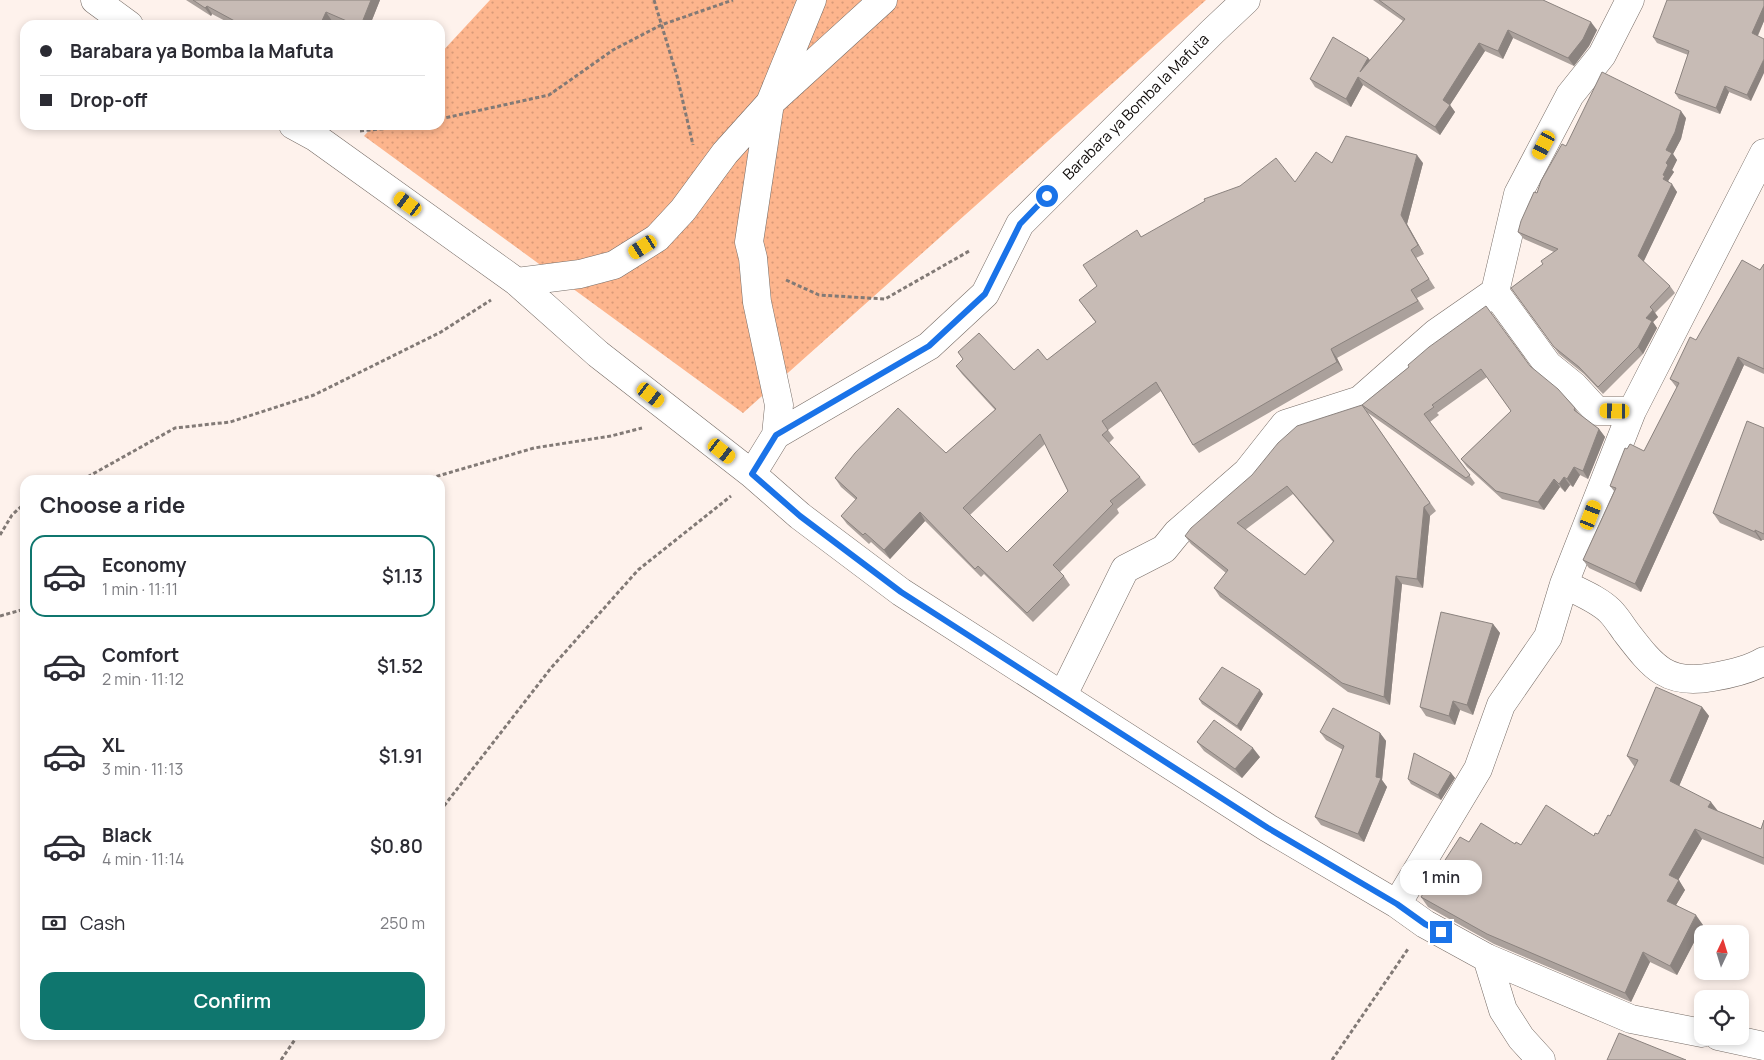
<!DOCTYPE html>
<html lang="en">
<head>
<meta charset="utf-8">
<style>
	:root { --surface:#fff; --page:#f7f7f7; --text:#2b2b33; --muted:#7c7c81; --line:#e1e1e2; --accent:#0f766e }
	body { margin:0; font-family:Manrope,sans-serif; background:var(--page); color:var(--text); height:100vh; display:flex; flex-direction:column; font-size:19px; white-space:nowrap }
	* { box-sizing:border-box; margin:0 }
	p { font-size:16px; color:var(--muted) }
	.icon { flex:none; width:28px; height:28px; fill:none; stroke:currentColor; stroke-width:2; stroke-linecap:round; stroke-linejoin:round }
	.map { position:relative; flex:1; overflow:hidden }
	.drawer { position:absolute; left:20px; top:475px; width:425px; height:565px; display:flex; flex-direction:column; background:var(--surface); border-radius:15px; box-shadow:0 2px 8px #0003 }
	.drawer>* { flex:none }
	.top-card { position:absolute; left:20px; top:20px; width:425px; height:110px; border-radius:15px; box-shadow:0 2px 8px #0003; display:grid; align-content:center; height:110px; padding:0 20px; background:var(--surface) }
	.needle { width:32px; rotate:4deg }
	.tools { position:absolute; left:1694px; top:925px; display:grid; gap:10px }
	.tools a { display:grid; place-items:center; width:55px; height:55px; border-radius:10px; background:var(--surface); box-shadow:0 2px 8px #0003; font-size:25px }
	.end { position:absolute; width:22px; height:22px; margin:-11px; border:6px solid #1a73e8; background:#fff; box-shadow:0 0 0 2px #fff }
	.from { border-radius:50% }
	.bubble { position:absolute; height:35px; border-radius:15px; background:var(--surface); box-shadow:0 2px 8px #0003; font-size:16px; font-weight:600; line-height:35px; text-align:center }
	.car { position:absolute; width:15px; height:30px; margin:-15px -8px; border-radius:6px; box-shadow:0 0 4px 1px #0007; background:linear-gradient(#f5c518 24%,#345 0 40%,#f5c518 0 76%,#345 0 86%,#f5c518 0) }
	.top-card b { display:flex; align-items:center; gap:18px; height:48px; font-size:19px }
	.top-card b+b { border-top:1px solid var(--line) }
	.top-card i { width:12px; height:12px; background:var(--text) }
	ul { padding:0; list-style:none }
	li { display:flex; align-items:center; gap:15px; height:82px; margin:0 10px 8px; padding:0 10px; border:2px solid transparent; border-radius:15px }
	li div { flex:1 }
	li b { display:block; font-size:19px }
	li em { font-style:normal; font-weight:600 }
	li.selected { border-color:var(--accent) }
	li>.icon { width:45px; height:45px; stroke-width:1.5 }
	h2 { padding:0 20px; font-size:22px; line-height:60px }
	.pay { display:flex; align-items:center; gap:12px; height:55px; padding:0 20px; font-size:19px }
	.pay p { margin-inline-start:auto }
	.button { display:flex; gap:10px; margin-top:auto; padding:10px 20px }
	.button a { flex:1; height:58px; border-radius:15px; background:var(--accent); color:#fff; font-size:20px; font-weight:600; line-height:58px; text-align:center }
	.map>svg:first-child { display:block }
	.grass { fill:url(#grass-dots) }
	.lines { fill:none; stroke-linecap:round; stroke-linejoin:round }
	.minor-casing { stroke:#766c66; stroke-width:29 }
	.path { stroke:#827a76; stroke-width:3; stroke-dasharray:4 2.5; stroke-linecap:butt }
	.minor { stroke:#fff; stroke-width:28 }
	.wall { fill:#aba19c; fill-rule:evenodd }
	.shaded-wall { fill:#8b837f }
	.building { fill:#c7bbb5; stroke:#8b837f; fill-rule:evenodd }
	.route { stroke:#1a73e8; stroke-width:6 }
	.labels { text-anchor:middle; stroke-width:4; stroke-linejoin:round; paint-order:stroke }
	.street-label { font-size:15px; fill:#0f0b09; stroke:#fff }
</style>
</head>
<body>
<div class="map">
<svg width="1764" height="1060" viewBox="0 0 1764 1060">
	<defs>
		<pattern id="grass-dots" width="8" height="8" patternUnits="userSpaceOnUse" patternTransform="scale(1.25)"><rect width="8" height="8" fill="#fdb58d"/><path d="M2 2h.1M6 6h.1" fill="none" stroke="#d89a78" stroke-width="1.8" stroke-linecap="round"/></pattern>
	</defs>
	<rect width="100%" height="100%" fill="#fef2ec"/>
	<path class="grass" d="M490,0h716l-463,413 -379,-277 10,-11h66v-71z"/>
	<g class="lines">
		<g class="minor-casing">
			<path id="minor" d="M95,0l34,25
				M293,125l22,12 202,145 81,72 154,120 48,42 101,76 367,236 129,76 28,20 62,34 144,61 71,14
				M517,282l63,-8 34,-9 43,-27 26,-28 42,-57 45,-50 42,-103
				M1495,292l53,73 26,21 23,25h35
				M776,435l3,-30 -22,-103 -4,-44 -4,-16 21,-139 113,-103
				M752,474l24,-39 153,-89 56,-52 35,-70 192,-192 34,-32
				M1564,584c15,8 34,15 46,27 6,6 11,14 16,21 27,35 41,54 87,45 18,-3 36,-7 51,-16
				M1063,695l62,-126 39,-20 13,-16 70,-61 38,-48 75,-24 76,-67 59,-41 23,-98 52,-99 32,-40 28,-55
				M1397,904l81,-135 23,-64 47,-68 16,-53 68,-173 132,-258
				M1487,958l16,52 18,28 20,22
				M1718,1036l46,10"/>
		</g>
		<path class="path" d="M654,0l23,76 16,69
			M440,119l109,-24 64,-45 48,-25 72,-25
			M360,131l31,-3 18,-3
			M786,280l33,15 66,4 86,-49
			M82,480l93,-52 55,-6 84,-27 127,-63 50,-32
			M424,480l110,-32 77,-12 31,-8
			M0,535l12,-20 13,-12
			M0,616l25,-7
			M440,811l111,-143 87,-98 93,-74
			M281,1060l17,-25
			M1332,1060l76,-111"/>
		<use href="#minor" class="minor"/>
	</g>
	<path class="wall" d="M186,0h194l-10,25h-28l-10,-4 -2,4h-97l-21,-11 -1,2z
		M1373,0h170l54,30 -8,16 -15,20 -61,-28 -10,21 -18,-8 -35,54 5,7 -15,23 -77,-50 -12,22 -36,-20 -5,-8 58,-21 2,2 33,-39z
		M1764,0v21l-6,15 -7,65 -22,-9 -9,22 -41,-15 -4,-6 13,-38 -31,-12 -4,-6z
		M1686,118l-5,21 -8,15 4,6 -5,10 2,2 -6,9 9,11 -34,70 27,24 5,7 -20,20 3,4 -5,5 4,6 -14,26 -40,40 -19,-20 -25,-20 -48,-66 32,-24 11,-12 -30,-13 -6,-7 19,-39 29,-47z
		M1332,163h91l-16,61 17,30 -8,4 19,30 -18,10 7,11 -87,49 6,12 -144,83 -6,-8 -32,-54 -53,39 6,8 -5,5 31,34 6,8 -29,24 2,4 -59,59 4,4 6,9 -37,37 -49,-48 -3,3 -56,-56 -35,38 -19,-17 -2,2 -22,-20 -6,-8 15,-16 -15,-13 -6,-9 111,-25 49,-43 -33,-36 -6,-8 7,-7 -5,-7 56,18 33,-10 49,-37 -17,-23 18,-14 44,-49 154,-55zM1045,444l23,47 -61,61 -37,-37z
		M1764,264v110l-20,-9 -103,227 -52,-24 -6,-8 31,-69 -4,-5 17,-37 17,2 33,-63 -7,-9 26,-39 64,-70z
		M1530,366l45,42 4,6 20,15 6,8 -17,42 -8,-4 -7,12 -3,-2 -5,7 -5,-5 -16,23 -42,-11 -35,-32 -6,-8 50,-48 -24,-34 -50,36 2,2 -9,7 45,61 -3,3 -104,-73 -6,-8 47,-38z
		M1362,405l74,106 -6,5 -7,72 -21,-4 -12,121 -42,-13 -128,-95 -6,-9 12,-15 -35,-29 -6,-8zM1293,494l40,48 -28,33 -60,-45z
		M1764,428v112h-2l-1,1 -41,-18 -7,-10z
		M1493,624l7,9 -27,82 -13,-5 -5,15 -29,-9 -6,-9z
		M1263,694l-22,37 -39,-27 -3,-5z
		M1702,707l7,9 -30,70 38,25 44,18 3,-9v45l-62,-26 -24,41 7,10 -9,15 27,20 -26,50 -27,-13 -19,40 -137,-58 -66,-37 -7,-10 48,-55 46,2 6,1 73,-9 4,-2 12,-18 25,-50h-1l-7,-10z
		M1320,732l60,1 6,8 -4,39 5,7 -23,55 -43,-17 -6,-8 28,-67 -17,-10z
		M1197,742l63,15 -18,21 -38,-27z
		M1451,773l4,5 -14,22 -30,-16 -3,-5z"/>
	<path class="shaded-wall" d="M371,0h9l-10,25h-9z
		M207,6l5,8 -1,2 -6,-8z
		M1764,6v15l-8,18 -4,-6z
		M326,12l6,9 -2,4h-10z
		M1591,22l6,8 -8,16 -15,20 -6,-8z
		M1508,30l5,8 -10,21 -5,-8z
		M1479,43l6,8 -35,54 5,7 -15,23 -5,-8 8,-27z
		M1368,58l6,7 -14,7z
		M1764,59v14l-13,28 -4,-6z
		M1358,77l5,8 -12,22 -5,-8z
		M1725,86l4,6 -9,22 -4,-6z
		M1681,111l5,7 -5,21 -8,15 4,6 -5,10 2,2 -6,9 2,2 -2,4 -5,-8v-4l3,-12v-13z
		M1417,155l6,8 -16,61 17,30 -6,-9 -17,-30z
		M1672,184l5,8 -34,71 -5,-7z
		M1653,310l5,7 -5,5 4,6 -14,26 -5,-7 8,-29z
		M1331,349l6,9 6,12 -6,-8z
		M1738,357l6,8 -103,227 -6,-8z
		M1599,429l6,8 -17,42 -5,-8z
		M1574,467l6,8 -7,12 -6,-8z
		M1564,477l6,8 -5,7 -6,-8z
		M1554,479l6,8 -16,23 -6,-8z
		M1424,507l6,9 -7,72 -6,-9z
		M920,512l5,9 -35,38 -6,-9z
		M1755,530l7,10 -1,1 -6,-9z
		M1396,576l6,8 -12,121 -6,-8z
		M1493,624l7,9 -27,82 -6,-10z
		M1260,690l3,4 -22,37 -4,-5z
		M1453,701l7,9 -5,15 -6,-9z
		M1702,707l7,9 -32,75 -7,-10z
		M1380,733l6,8 -4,39 5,7 -23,55 -6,-8 18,-57z
		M1253,748l7,9 -18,21 -7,-9z
		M1451,773l4,5 -14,22 -3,-5z
		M1711,802l7,9 -10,-4z
		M1695,829l7,10 -26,45 -7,-9z
		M1679,880l6,10 -12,20 -6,-9z
		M1696,915l7,10 -26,50 -7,-9z
		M1643,952l7,10 -19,40 -6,-9z"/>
	<path class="building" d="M193,0h178l-10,25h-5l-30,-13 -6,13h-78l-35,-19 -2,2z
		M1379,0h164l48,22 -8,17 -15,19 -60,-28 -10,21 -19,-8 -36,57 7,5 -15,22 -77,-50 -12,22 -36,-20 23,-42 35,21 -8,14 45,-53z
		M1667,0h97v6l-12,27 12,6v20l-17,36 -22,-9 -9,22 -41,-15 14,-42 -36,-14z
		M1602,72l79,39 -6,21 -9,18 6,3 -6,10 2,2 -5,10 2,1 -2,3 9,5 -34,72 32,30 -20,21 3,3 -7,8 6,3 -14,26 -40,40 -19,-20 -25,-20 -43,-59 32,-24 -2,-3 17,-12 -40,-17 3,-11 13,-29 3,1 4,-12 21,-37 4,2z
		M1346,136l71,19 -16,60 17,30 -7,5 18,29 -18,11 7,11 -87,48 6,13 -144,83 -37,-63 -54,39 6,9 -6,5 38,42 -30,24 3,3 -60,61 11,11 -37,37 -49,-47 -3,3 -55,-57 -36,38 -19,-17 -2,2 -22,-19 16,-18 -22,-20 20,-25 43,-45 48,45 50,-44 -40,-43 7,-7 -5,-7 21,-19 35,37 24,-21 9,11 49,-38 -17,-22 18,-14 -14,-21 54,-35 4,7 64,-36 -1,-2 36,-13 36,-28 19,24 21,-30 16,11zM1040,434l28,57 -61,61 -44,-44z
		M1742,260l18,10 4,-6v105l-26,-12 -103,227 -52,-24 33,-72 -6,-2 15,-38 2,1 3,-5 14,7 35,-68 -9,-4 20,-42 6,3z
		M1486,306l44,60 28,23 17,19 -1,2 25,19 -16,42 -9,-4 -7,12 -3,-2 -5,7 -5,-5 -16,23 -42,-11 -35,-32 50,-48 -30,-42 -49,36 2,2 -10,7 46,61 -4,3 -104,-73 47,-38 -1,-2 21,-18z
		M1362,405l68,98 -6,4 -7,72 -21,-3 -12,121 -42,-14 -128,-95 14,-18 -43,-34 6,-8 61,-53 26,-32 19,-17zM1287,486l47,55 -29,34 -68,-52z
		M1747,421l17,7v106l-9,-4v2l-42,-19z
		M1441,612l52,12 -26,81 -14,-4 -4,15 -29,-9z
		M1222,667l38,23 -23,36 -38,-27z
		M1656,687l46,20 -32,74 41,21 -3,5 53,22 3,-9v38l-69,-29 -26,46 10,5 -12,21 29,14 -26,51 -27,-14 -18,41 -138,-59 -66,-37 39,-60 9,5 12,-19 34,21 1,-2 5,3 25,-40 48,31 1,-3 3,1 10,-19 2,1 28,-56 -11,-4z
		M1333,708l47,25 -4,44 5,1 -23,56 -43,-17 29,-71 -24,-14z
		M1214,720l39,28 -18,21 -38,-27z
		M1414,753l37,20 -13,22 -30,-16z
		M1619,1033l67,27h-79z"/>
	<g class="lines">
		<path class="route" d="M1047,196l-27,28 -35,70 -56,52 -153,89 -24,39 48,42 101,76 367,236 129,76 28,20 16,8"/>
	</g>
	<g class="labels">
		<g class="street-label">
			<text transform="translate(1136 107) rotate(-45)" y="5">Barabara ya Bomba la Mafuta</text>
		</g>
	</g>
</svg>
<div class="tools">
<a><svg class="needle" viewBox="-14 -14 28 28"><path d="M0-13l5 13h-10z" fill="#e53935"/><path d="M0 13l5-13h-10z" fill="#7c7c81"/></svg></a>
<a><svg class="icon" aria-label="locate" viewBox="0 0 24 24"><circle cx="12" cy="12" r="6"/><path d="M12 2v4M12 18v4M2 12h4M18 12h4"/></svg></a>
</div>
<i class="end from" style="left:1047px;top:196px"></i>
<i class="end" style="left:1441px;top:932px"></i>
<div class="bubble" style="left:1400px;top:860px;width:82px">1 min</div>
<i class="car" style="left:1544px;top:145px;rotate:208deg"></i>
<i class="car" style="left:408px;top:204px;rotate:306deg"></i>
<i class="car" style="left:643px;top:247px;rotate:238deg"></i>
<i class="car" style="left:651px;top:395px;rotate:128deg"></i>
<i class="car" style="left:1615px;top:411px;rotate:271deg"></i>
<i class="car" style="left:722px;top:451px;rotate:128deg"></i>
<i class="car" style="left:1591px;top:515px;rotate:21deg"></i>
<div class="top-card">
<b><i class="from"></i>Barabara ya Bomba la Mafuta</b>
<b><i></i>Drop-off</b>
</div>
<section class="drawer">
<h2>Choose a ride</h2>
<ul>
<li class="selected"><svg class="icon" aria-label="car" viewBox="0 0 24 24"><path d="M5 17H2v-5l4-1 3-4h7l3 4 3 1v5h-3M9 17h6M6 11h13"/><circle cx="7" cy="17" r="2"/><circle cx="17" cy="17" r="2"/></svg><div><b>Economy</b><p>1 min · 11:11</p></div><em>$1.13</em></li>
<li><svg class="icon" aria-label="car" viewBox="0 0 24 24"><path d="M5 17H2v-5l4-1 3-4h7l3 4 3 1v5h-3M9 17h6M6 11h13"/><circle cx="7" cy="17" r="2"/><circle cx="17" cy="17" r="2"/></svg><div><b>Comfort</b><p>2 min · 11:12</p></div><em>$1.52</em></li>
<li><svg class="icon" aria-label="car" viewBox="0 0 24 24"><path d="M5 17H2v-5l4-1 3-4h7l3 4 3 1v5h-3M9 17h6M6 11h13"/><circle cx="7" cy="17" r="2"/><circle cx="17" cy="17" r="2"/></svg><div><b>XL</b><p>3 min · 11:13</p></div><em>$1.91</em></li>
<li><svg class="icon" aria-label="car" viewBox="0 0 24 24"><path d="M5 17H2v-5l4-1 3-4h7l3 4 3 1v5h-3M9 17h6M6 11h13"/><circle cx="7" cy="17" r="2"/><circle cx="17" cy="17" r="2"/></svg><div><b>Black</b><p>4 min · 11:14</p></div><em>$0.80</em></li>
</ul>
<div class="pay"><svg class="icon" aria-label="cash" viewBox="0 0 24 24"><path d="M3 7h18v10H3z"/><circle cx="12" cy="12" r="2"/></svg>Cash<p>250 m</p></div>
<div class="button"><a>Confirm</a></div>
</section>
</div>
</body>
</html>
